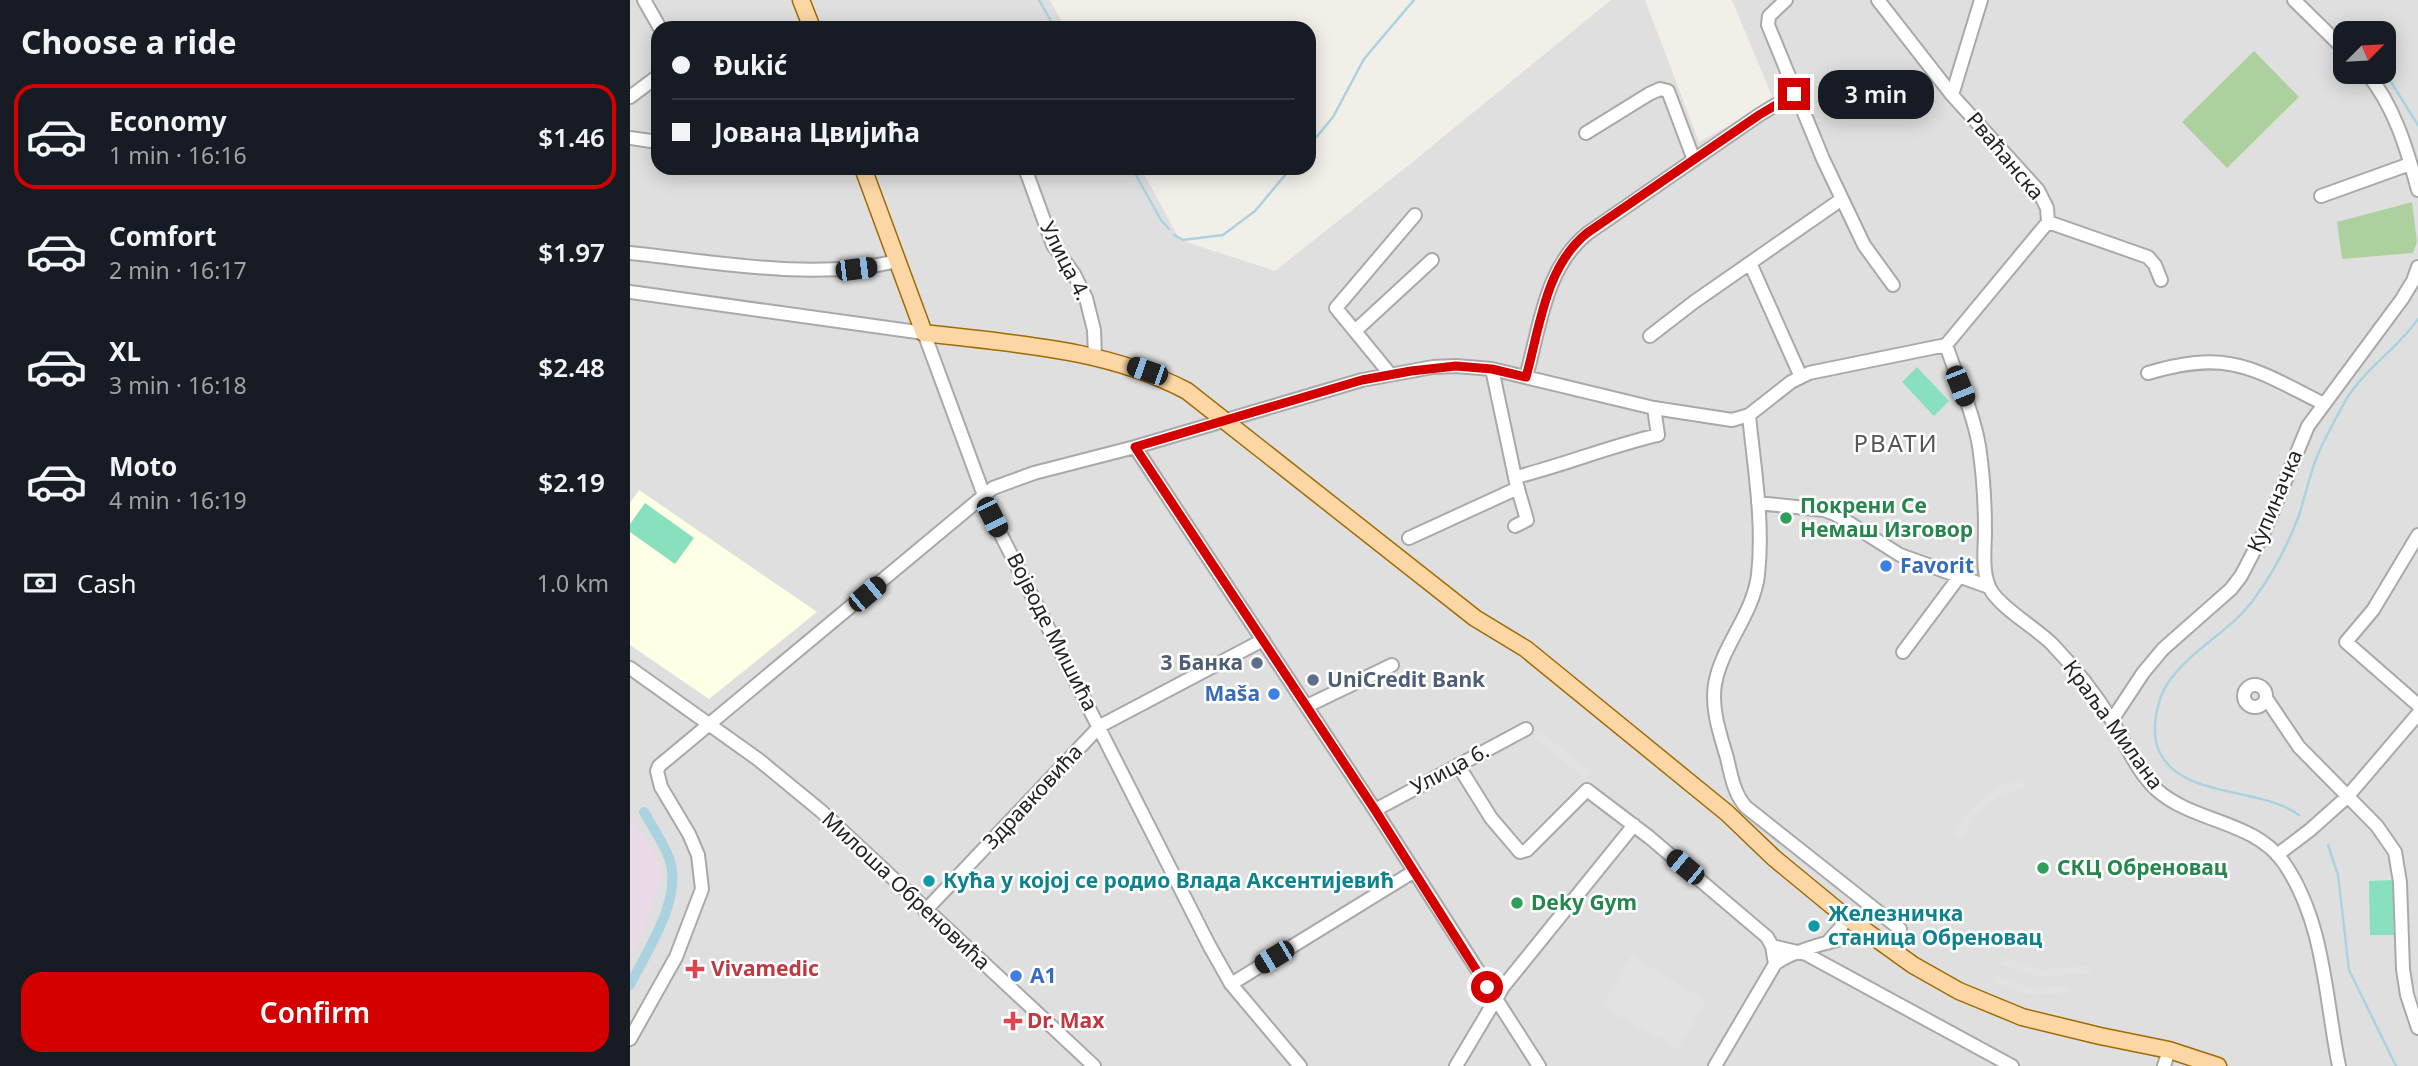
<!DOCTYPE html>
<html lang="en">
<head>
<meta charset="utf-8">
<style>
	:root { --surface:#171b24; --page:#20242c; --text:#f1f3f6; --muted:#9ea1a6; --line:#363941; --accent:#d40000 }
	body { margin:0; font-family:"Noto Sans",sans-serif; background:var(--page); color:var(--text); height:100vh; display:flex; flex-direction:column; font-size:26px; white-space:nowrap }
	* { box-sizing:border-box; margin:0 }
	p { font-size:23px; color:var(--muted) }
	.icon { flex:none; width:38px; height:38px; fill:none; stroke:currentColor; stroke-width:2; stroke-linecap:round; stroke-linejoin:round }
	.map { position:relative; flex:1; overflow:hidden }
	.panel { display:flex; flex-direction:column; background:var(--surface); width:630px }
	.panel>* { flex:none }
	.guide { position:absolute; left:21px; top:21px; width:665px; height:154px; border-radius:21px; box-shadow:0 4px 18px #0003; display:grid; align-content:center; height:154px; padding:0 21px; background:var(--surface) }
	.needle { width:46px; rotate:66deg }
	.controls { position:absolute; left:1703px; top:21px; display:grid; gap:14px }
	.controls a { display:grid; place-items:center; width:63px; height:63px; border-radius:14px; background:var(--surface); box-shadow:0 4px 18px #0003; font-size:35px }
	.end { position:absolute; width:32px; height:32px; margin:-16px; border:9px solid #d40000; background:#fff; box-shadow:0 0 0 4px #fff }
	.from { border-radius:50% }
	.bubble { position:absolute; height:49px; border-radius:21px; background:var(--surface); box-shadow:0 4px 18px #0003; font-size:23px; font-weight:600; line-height:49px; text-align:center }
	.car { position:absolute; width:21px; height:42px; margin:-21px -10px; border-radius:9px; box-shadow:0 0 5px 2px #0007; background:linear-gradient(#222 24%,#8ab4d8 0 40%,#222 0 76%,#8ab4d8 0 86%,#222 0) }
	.guide b { display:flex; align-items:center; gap:24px; height:66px; font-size:26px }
	.guide b+b { border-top:2px solid var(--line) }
	.guide i { width:18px; height:18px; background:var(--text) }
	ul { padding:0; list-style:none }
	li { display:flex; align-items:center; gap:21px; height:105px; margin:0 14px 10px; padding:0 7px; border:4px solid transparent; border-radius:21px }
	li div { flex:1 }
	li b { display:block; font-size:26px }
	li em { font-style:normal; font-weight:600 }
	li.current { border-color:var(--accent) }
	li>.icon { width:63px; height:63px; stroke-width:1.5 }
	h2 { padding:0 21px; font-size:32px; line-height:84px }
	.pay { display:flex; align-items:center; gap:18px; height:77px; padding:0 21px; font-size:26px }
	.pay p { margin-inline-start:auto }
	.primary-button { display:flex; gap:14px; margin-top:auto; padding:14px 21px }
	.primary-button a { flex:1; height:80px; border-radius:21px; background:var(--accent); color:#fff; font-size:28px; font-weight:600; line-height:80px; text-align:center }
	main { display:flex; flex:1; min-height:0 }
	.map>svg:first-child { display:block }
	.residential { fill:#e0dfdf; fill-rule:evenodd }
	.industrial { fill:#ebdbe8 }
	.education { fill:#ffffe5 }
	.forest { fill:#add19e }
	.pitch { fill:#88e0be }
	.parking { fill:#e2e2e2 }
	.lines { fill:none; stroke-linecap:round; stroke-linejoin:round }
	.stream { stroke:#aad3df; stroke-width:2.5 }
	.canal { stroke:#aad3df; stroke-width:10 }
	.minor-casing { stroke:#a9a9a9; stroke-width:16 }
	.major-casing { stroke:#a06b00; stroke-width:19 }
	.minor { stroke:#fff; stroke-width:12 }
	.major { stroke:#fcd6a4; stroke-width:16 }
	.route { stroke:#d40000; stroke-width:9 }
	.leisure-dot { fill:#2e9e5b; stroke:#fff; stroke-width:2.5 }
	.shop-dot { fill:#3f7fe0; stroke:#fff; stroke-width:2.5 }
	.service-dot { fill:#5c6f8a; stroke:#fff; stroke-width:2.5 }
	.culture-dot { fill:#0f9aa8; stroke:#fff; stroke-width:2.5 }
	.health-dot { fill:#e0444e; stroke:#fff; stroke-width:2.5 }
	.labels { text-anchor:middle; stroke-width:5; stroke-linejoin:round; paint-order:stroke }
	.street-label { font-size:21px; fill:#222; stroke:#fff }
	.leisure-label { font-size:21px; font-weight:bold; fill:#27864d; stroke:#fff; text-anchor:start }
	.shop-label { font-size:21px; font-weight:bold; fill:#366cbe; stroke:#fff; text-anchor:start }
	.service-label { font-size:21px; font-weight:bold; fill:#4e5e75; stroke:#fff; text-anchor:end }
	.culture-label { font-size:21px; font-weight:bold; fill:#0d838f; stroke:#fff; text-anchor:start }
	.health-label { font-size:21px; font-weight:bold; fill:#be3a42; stroke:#fff; text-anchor:start }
	.quarter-label { font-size:24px; letter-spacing:2px; fill:#555; stroke:#fff }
</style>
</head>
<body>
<main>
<section class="panel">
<h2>Choose a ride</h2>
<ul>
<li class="current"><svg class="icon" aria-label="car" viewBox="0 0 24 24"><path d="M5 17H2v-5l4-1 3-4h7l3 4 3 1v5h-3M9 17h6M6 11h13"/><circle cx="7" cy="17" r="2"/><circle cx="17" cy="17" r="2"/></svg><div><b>Economy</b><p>1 min · 16:16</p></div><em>$1.46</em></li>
<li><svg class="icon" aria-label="car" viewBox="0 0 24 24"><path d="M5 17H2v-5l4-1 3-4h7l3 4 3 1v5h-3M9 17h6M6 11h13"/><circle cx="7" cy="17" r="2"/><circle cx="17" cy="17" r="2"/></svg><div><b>Comfort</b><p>2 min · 16:17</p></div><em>$1.97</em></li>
<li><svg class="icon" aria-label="car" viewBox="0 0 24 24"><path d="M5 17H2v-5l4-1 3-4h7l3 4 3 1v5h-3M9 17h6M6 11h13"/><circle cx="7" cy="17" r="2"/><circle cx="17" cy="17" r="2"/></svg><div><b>XL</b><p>3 min · 16:18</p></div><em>$2.48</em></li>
<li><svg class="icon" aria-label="car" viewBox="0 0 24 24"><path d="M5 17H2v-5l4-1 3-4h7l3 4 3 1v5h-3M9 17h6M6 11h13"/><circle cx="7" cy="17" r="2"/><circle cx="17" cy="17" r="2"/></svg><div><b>Moto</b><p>4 min · 16:19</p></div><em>$2.19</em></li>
</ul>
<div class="pay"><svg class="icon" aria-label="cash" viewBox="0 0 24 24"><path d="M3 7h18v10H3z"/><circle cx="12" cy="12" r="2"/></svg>Cash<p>1.0 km</p></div>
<div class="primary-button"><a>Confirm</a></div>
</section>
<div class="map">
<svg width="1788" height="1066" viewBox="0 0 1788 1066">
	<rect width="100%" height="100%" fill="#f2efe9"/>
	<path class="residential" d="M0,0h420l15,28h-407v140h483l39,72 95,31 135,-107 201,-164h34l54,142 75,-41 -42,-101h686v1066h-1788zM1715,33h39v39h-39z"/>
	<path class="industrial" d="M0,818l25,35 7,21 -17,55 -15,28z"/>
	<path class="education" d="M9,490l178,122 -108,87 -79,-54v-142z"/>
	<path class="forest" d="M1624,51l45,46 -72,71 -45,-46z
		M1782,202l5,40 -4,11 -71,6 -5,-37z"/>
	<path class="pitch" d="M1287,367l32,34 -15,15 -32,-34z
		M15,503l49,35 -19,26 -45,-32v-8z
		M1763,880l1,55h-24l-1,-54z"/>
	<path class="parking" d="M910,731l52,41 -6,7 -51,-41z
		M1393,780l1,9 -25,8 -22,16 -16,27 -8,-4 10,-19 23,-22 17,-10z
		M1001,955l75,46 -28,48 -76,-42z
		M1374,957l35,13 50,-4 1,7 -52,4 -38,-13z
		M1365,974l36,13 37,-1 1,7 -39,1 -13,-3 -25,-10z"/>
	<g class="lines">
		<path class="stream" d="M409,0l16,28
			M1754,71l34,54
			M679,146l24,-29 31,-58 50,-59
			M502,168l29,52 8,9
			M544,235l9,5 40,-5 32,-24 36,-43
			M1669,815c-40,-29 -118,-16 -140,-64 -9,-20 -2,-54 11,-71 23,-32 61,-49 84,-81 19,-26 34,-54 45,-84 6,-18 10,-38 17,-56 7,-18 17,-35 26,-52 18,-36 54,-56 76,-88
			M1698,845l10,30 11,95 47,96"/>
		<path class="canal" d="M0,985c17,-34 52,-85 40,-124 -5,-16 -17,-33 -26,-49"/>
		<g class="minor-casing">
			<path id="minor" d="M14,0l16,28
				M1156,0l-17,16 -1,9 55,134 41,86 29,40
				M1248,0l74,95 86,95 9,18 1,14
				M1664,0l51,50
				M1736,72c28,33 41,77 52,118
				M1322,95l29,-95
				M0,97l28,-21
				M956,133l63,-39 11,-5 8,2 26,69
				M0,138l28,4
				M395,168l28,77 21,29 12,24 8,32 1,26
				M1691,196l89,-32
				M1418,222l100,35 7,8 6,15
				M0,253c86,9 183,28 268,8
				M1120,263l51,114
				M0,292l294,41 68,184 217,428 22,39 69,82
				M725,331l77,-71
				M1020,336l44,-34 148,-103
				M1316,345c11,33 27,66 33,101 4,27 6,56 6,84 0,20 -4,45 7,62 12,18 44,36 60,52 22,23 42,48 59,75 15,24 25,52 46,71 37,33 97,30 127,73 41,60 41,135 55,203
				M862,369l24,113 11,38 -12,6
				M1518,373c82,-24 104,-5 176,31
				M760,374l-54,-66 79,-93
				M896,377c14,-50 19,-110 62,-144l171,-118 35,-21
				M1119,415c5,52 15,107 9,160 -5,40 -36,70 -43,109 -4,25 5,50 12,74 4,17 7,36 19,49l154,122
				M505,447l240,363 164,256
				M886,477c48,-12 94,-31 142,-42l-4,-27
				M1128,503l66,7 11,4 65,41 89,32
				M1788,535l-45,75 -27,32 72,63
				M779,538l109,-50
				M1273,652l56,-75
				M0,668l129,92 62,51 273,255
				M1614 696a11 11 0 1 1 22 0a11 11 0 1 1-22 0Z
				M1636,698l33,49 78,79 18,26 5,30 3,87 4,26 11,33
				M677,706l85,-41
				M1482,720l31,-47 20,-24 68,-60 10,-13 23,-44 44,-106 94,-127 11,-18 5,-14
				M828,765l33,53 29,34 7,-2 60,-60 62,47 118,100 5,9 3,18 -60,102
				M745,810l151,-81
				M1647,855l33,-25 37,-33 71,-83
				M295,911l175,-185 163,-86
				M1197,943l15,-17v-12
				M1142,946l34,8 206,112
				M1145,964c18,-14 69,-27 93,-30
				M601,984l182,-112
				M0,1039l46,-82 26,-68 -4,-34 -9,-21 -28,-47 -4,-16 2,-5 334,-278 41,-15 101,-26 227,-67 71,-13 23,-1 36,3 162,39 78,12 17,-5 42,-33 18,-9 137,-28 102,-123
				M826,1066l47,-79 131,-162
				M1534,1066l5,-16"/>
		</g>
		<g class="major-casing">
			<path id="major" d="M171,0l11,28
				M233,168l61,165c89,11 182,15 263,58l288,227 51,31 201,164 47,45 68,56 71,51 46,26 63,26 78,19 69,14 49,16"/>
		</g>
		<use href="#minor" class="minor"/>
		<use href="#major" class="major"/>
	</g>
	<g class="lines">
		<path class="route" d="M857,987l-112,-177 -240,-363 227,-67 49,-9 45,-5 36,3 34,8c14,-50 19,-110 61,-144l172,-118 35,-21"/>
	</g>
	<g class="leisure-dot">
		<circle cx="1156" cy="518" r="7"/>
		<circle cx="1413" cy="868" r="7"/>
		<circle cx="887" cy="903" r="7"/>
	</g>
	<g class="shop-dot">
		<circle cx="1256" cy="566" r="7"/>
		<circle cx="644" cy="694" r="7"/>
		<circle cx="386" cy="976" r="7"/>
	</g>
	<g class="service-dot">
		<circle cx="627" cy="663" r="7"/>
		<circle cx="683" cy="680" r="7"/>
	</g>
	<g class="culture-dot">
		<circle cx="299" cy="881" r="7"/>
		<circle cx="1184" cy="926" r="7"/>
	</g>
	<g class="health-dot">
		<path d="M61.5 958.5h7v7h7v7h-7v7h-7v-7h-7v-7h7z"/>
		<path d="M379.5 1010.5h7v7h7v7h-7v7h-7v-7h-7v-7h7z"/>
	</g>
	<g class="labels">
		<g class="street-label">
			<text transform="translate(1375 156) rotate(50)" y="7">Рваћанска</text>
			<text transform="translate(435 261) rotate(63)" y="7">Улица 4.</text>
			<text transform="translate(1645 501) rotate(-67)" y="7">Купиначка</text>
			<text transform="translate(422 632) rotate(63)" y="7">Војводе Мишића</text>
			<text transform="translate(1483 725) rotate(54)" y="7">Краља Милана</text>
			<text transform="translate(820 769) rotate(-28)" y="7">Улица 6.</text>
			<text transform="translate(403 797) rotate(-47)" y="7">Здравковића</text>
			<text transform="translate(276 891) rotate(43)" y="7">Милоша Обреновића</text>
		</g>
		<g class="leisure-label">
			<text x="1170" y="513">Покрени Се<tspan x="1170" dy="24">Немаш Изговор</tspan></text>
			<text x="1427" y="875">СКЦ Обреновац</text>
			<text x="901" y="910">Deky Gym</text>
		</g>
		<g class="shop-label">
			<text x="1270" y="573">Favorit</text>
			<text x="630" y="701" text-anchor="end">Maša</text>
			<text x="400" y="983">A1</text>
		</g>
		<g class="service-label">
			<text x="613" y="670">3 Банка</text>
			<text x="697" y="687" text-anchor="start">UniCredit Bank</text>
		</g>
		<g class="culture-label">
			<text x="313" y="888">Кућа у којој се родио Влада Аксентијевић</text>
			<text x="1198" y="921">Железничка<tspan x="1198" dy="24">станица Обреновац</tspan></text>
		</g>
		<g class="health-label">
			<text x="81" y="976">Vivamedic</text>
			<text x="397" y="1028">Dr. Max</text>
		</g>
		<g class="quarter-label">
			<text x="1266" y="452">РВАТИ</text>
		</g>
	</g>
</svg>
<div class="controls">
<a><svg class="needle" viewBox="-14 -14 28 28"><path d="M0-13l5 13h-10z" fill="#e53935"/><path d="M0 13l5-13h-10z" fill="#9ea1a6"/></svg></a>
</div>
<i class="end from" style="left:857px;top:987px"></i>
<i class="end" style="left:1164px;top:94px"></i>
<div class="bubble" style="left:1188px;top:70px;width:116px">3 min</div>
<i class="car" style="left:226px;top:269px;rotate:83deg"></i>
<i class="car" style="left:517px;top:371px;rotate:289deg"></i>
<i class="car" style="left:1330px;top:386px;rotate:158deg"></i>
<i class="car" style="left:362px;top:517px;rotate:153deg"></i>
<i class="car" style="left:237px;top:594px;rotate:50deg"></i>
<i class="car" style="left:1055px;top:867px;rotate:310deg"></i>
<i class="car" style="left:644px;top:957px;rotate:239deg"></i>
<div class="guide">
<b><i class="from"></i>Đukić</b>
<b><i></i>Јована Цвијића</b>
</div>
</div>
</main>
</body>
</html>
